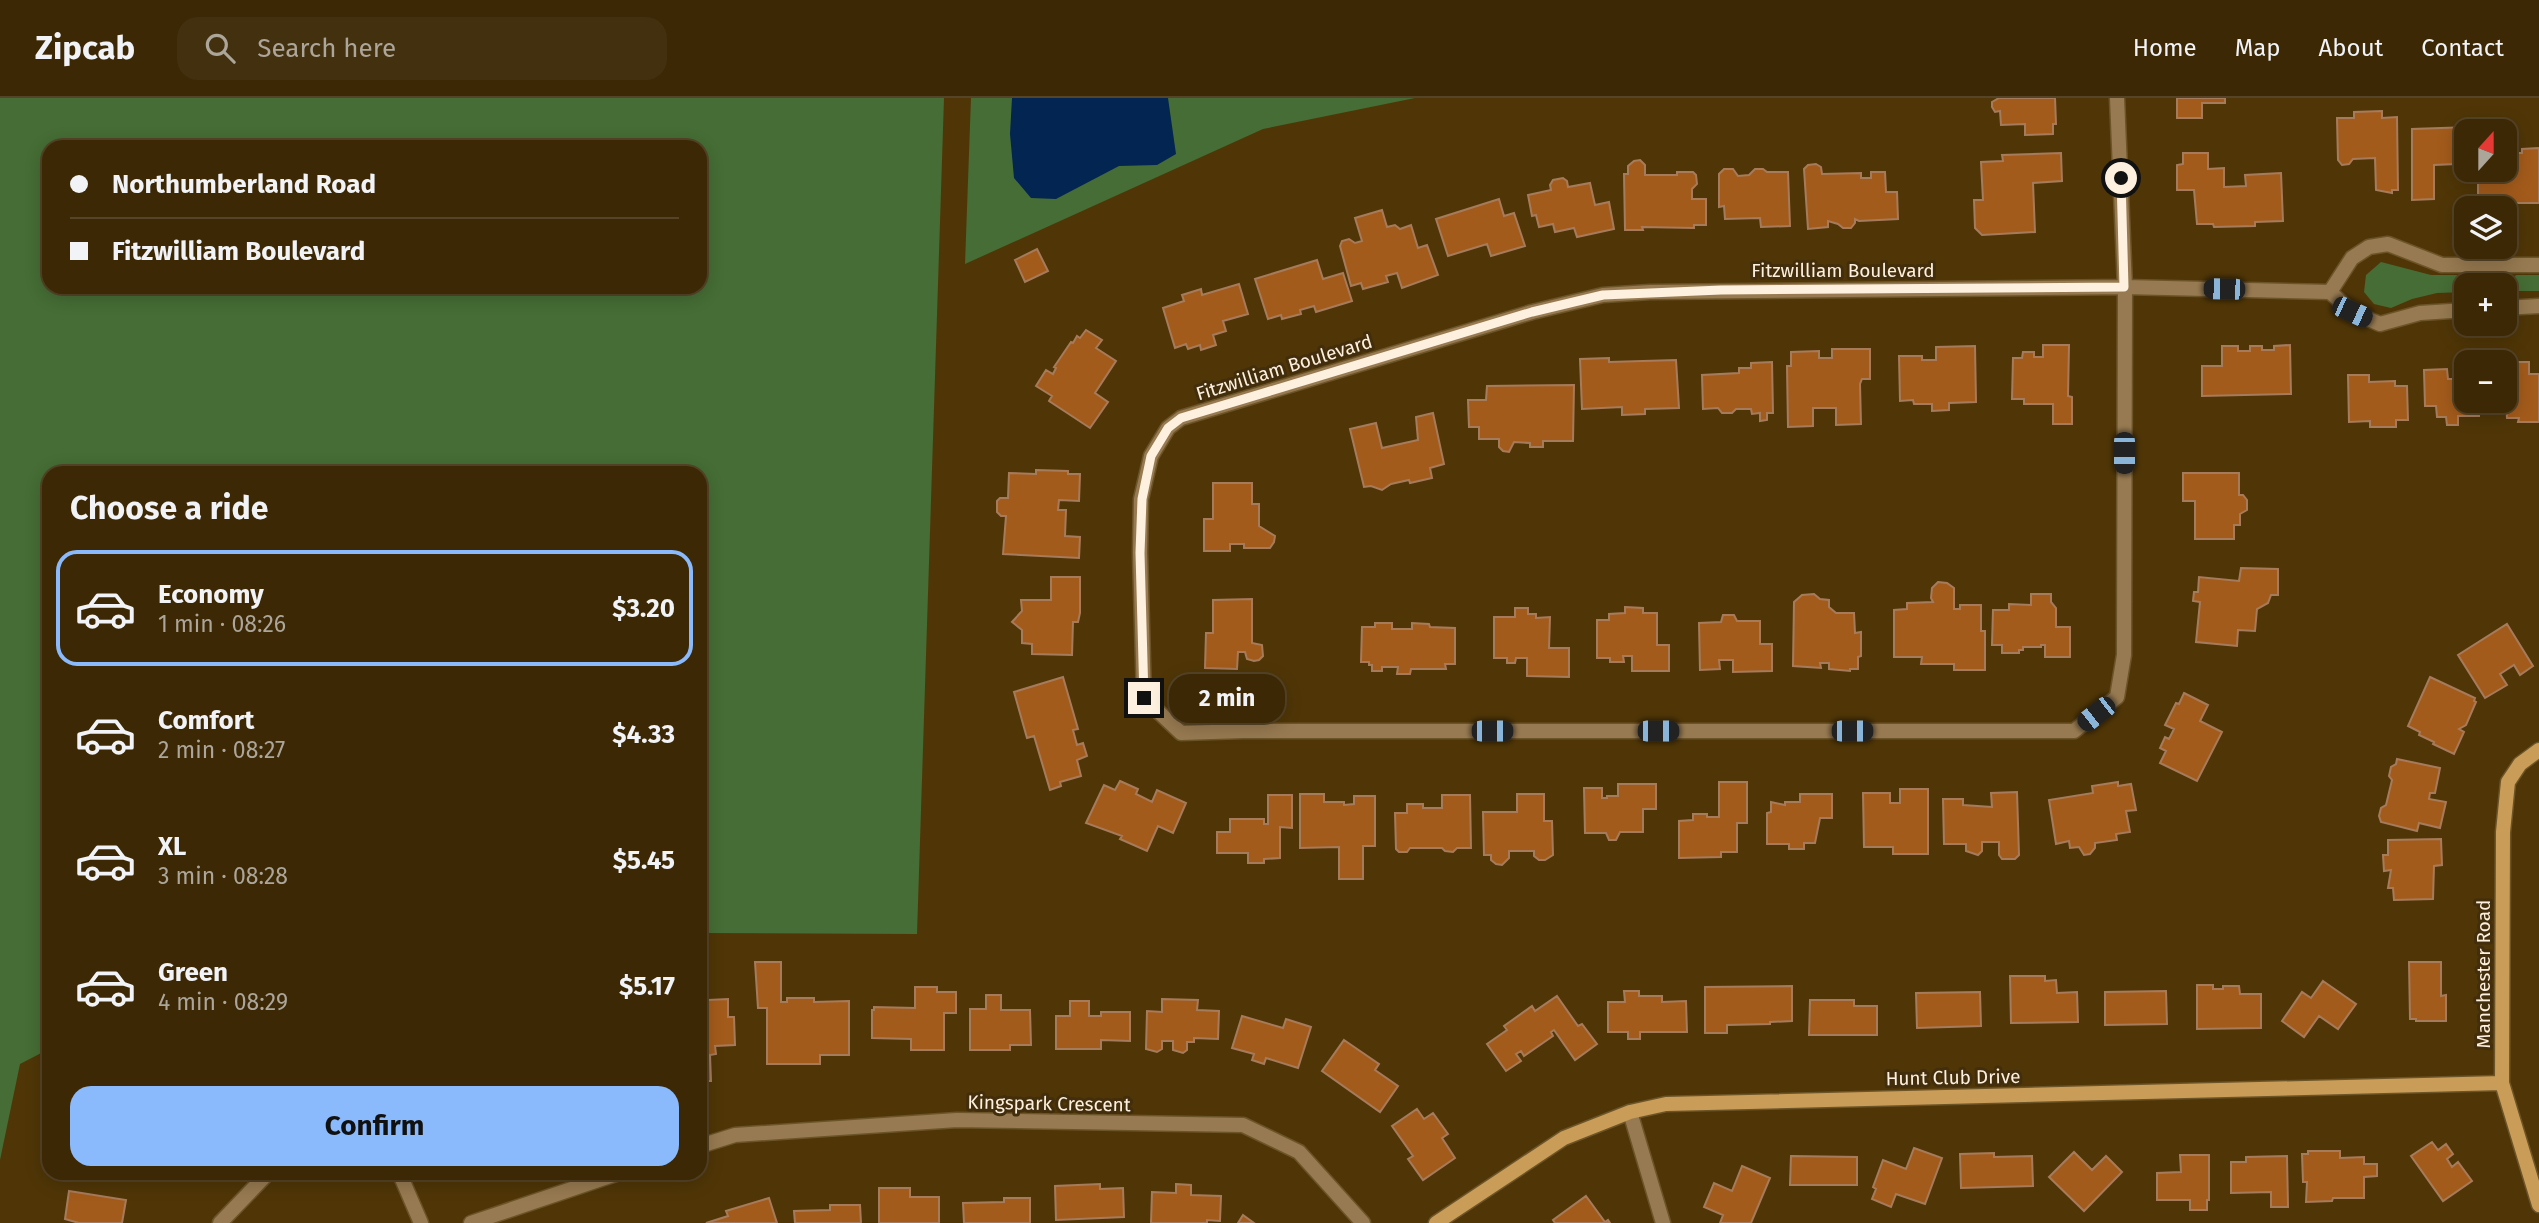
<!DOCTYPE html>
<html lang="en">
<head>
<meta charset="utf-8">
<style>
	:root { --surface:#3c2805; --page:#43300f; --text:#f1f3f6; --muted:#aca69a; --line:#554427; --accent:#8abafc }
	body { margin:0; font-family:"Fira Sans",sans-serif; background:var(--page); color:var(--text); height:100vh; display:flex; flex-direction:column; font-size:26px; white-space:nowrap }
	* { box-sizing:border-box; margin:0 }
	p { font-size:23px; color:var(--muted) }
	.icon { flex:none; width:38px; height:38px; fill:none; stroke:currentColor; stroke-width:2; stroke-linecap:round; stroke-linejoin:round }
	.map { position:relative; flex:1; overflow:hidden }
	.details { position:absolute; left:42px; top:368px; width:665px; height:714px; display:flex; flex-direction:column; background:var(--surface); border-radius:21px; box-shadow:0 4px 18px #0003,0 0 0 2px var(--line) }
	.details>* { flex:none }
	.top-card { position:absolute; left:42px; top:42px; width:665px; height:154px; border-radius:21px; box-shadow:0 4px 18px #0003,0 0 0 2px var(--line); display:grid; align-content:center; height:154px; padding:0 28px; background:var(--surface) }
	.needle { width:46px; rotate:21deg }
	.controls { position:absolute; left:2454px; top:21px; display:grid; gap:14px }
	.controls a { display:grid; place-items:center; width:63px; height:63px; border-radius:14px; background:var(--surface); box-shadow:0 4px 18px #0003,0 0 0 2px var(--line); font-size:35px }
	.end { position:absolute; width:32px; height:32px; margin:-16px; border:9px solid #fdf0de; background:#111; box-shadow:0 0 0 4px #111 }
	.from { border-radius:50% }
	.bubble { position:absolute; height:49px; border-radius:21px; background:var(--surface); box-shadow:0 4px 18px #0003,0 0 0 2px var(--line); font-size:23px; font-weight:700; line-height:49px; text-align:center }
	.car { position:absolute; width:21px; height:42px; margin:-21px -10px; border-radius:9px; box-shadow:0 0 5px 2px #0007; background:linear-gradient(#222 24%,#8ab4d8 0 40%,#222 0 76%,#8ab4d8 0 86%,#222 0) }
	.top-card b { display:flex; align-items:center; gap:24px; height:66px; font-size:26px }
	.top-card b+b { border-top:2px solid var(--line) }
	.top-card i { width:18px; height:18px; background:var(--text) }
	ul { padding:0; list-style:none }
	li { display:flex; align-items:center; gap:21px; height:116px; margin:0 14px 10px; padding:0 14px; border:4px solid transparent; border-radius:21px }
	li div { flex:1 }
	li b { display:block; font-size:26px }
	li em { font-style:normal; font-weight:700 }
	li.active { border-color:var(--accent) }
	li>.icon { width:63px; height:63px; stroke-width:1.5 }
	h2 { padding:0 28px; font-size:32px; line-height:84px }
	.primary-button { display:flex; gap:14px; margin-top:auto; padding:14px 28px }
	.primary-button a { flex:1; height:80px; border-radius:21px; background:var(--accent); color:#111; font-size:28px; font-weight:700; line-height:80px; text-align:center }
	header { display:flex; align-items:center; gap:42px; box-sizing:border-box; height:98px; padding:0 35px; background:var(--surface); border-bottom:2px solid var(--line) }
	header strong { font-size:33px }
	nav { display:flex; gap:38px; margin-inline-start:auto; font-size:24px }
	.search { width:490px; height:63px; background:var(--page); display:flex; align-items:center; gap:18px; box-sizing:border-box; padding:0 24px; border-radius:21px; color:var(--muted); font-size:26px }
	.map>svg:first-child { display:block }
	.green { fill:#466d35; fill-rule:evenodd }
	.water { fill:#032552 }
	.building { fill:#a35b1b; stroke:#a67b5c; stroke-width:2 }
	.lines { fill:none; stroke-linecap:round; stroke-linejoin:round }
	.street-casing { stroke:#6c5429; stroke-width:17 }
	.secondary-casing { stroke:#6c5429; stroke-width:17 }
	.street { stroke:#977a51; stroke-width:14 }
	.secondary { stroke:#c99c58; stroke-width:14 }
	.route { stroke:#fdf0de; stroke-width:9 }
	.labels { text-anchor:middle; stroke-width:6; stroke-linejoin:round; paint-order:stroke }
	.street-label { font-size:19px; fill:#fdf0de; stroke:#422e0c }
</style>
</head>
<body>
<header>
<strong>Zipcab</strong>
<div class="search"><svg class="icon" aria-label="search" viewBox="0 0 24 24"><circle cx="10" cy="10" r="6"/><path d="M15 15l6 6"/></svg>Search here</div>
<nav><a>Home</a><a>Map</a><a>About</a><a>Contact</a></nav>
</header>
<div class="map">
<svg width="2539" height="1125" viewBox="0 0 2539 1125">
	<rect width="100%" height="100%" fill="#503607"/>
	<path class="green" d="M0,0h944l-27,836 -217,-1v-461h-651v577l-29,15 -20,96zM49,49h651v140h-651z
		M971,0h444l-152,31 -298,135z
		M2381,164l50,13h49l8,8 -2,2h-20v7l-29,1 -25,6 -21,9 -17,-4 -10,-12 2,-17z
		M2516,177h23v16h-21l-9,-8z"/>
	<path class="water" d="M1012,0h156l8,56 -19,11 -38,1 -63,33 -25,-1 -17,-20 -4,-44z"/>
	<path class="building" d="M1999,0h56l1,26h-3v10l-28,1v-11l-24,1 -1,-14 -5,1 -3,-5v-5z
		M2177,0h48v5h-23v15h-25z
		M2382,13v7l15,-1 1,73h-6v3l-16,-3 -1,-32 -22,1 -4,5 -7,1 -4,-5 -1,-42h17v-6z
		M2470,29v4h-4v29h-11l1,4 -22,1v34l-22,1v-71z
		M2539,50v55h-36v5h-25v-38h26v-20h3v3h15v-4z
		M2061,55l1,28 -29,2 2,49 -53,3 -7,-7 -1,-28h9l-2,-38 22,-1 -1,-6z
		M2183,55h25v16l16,-1v19l22,-1 -1,-11 36,-2 2,48 -28,1v4l-41,1 -1,-3h-16l-3,-34h-17v-25l6,-1z
		M1640,62l5,5v10h32v-3h16l3,3 1,9 -5,5v10h14v26h-12v3l-52,-1 1,3h-18l-1,-56h4v-8l6,-5z
		M1816,66l5,3 1,7 39,-1v5h10v-6h14l1,20h11l1,27 -39,2 -4,-2v4l-4,5h-8l-5,-4 -10,-3v6l-20,2 -4,-60 4,-4z
		M1724,71h9l5,7 11,-1 6,-6h8l4,3h21l2,54 -29,1 -1,-9 -35,1 -1,-13 -5,1v-33z
		M1563,80l4,3 1,6 22,-4 5,22 14,-3 5,27 -37,8 -3,-9 -19,4 -2,-8 -14,3 -3,-12 -4,1 -4,-21 23,-5 -1,-5 3,-5z
		M1499,101l5,17 10,-3 11,33 -34,10 -4,-12 -39,12 -12,-37z
		M1382,112l5,17 8,-2 5,4 11,-4 7,23 9,-3 11,30 -36,13 -5,-15 -11,3 2,6 -25,7 -2,-6 -10,3 -11,-40 2,-5 7,-2 6,4 7,-2 -7,-23z
		M1037,151l11,22 -23,11 -10,-22z
		M1317,162l6,19 20,-6 9,28 -36,11 -2,-6 -14,4 1,4 -19,5 -1,-4 -13,4 -13,-40z
		M1239,186l9,30 -25,7 3,10 -13,4 3,10 -15,5 -1,-5 -12,4 -2,-5 -11,4 -12,-40 21,-7 -2,-6 19,-6 1,6z
		M1086,232l16,10 -6,8 20,13 -21,32 13,9 -18,26 -41,-27 3,-5 -16,-10 10,-16 7,4 3,-6 -2,-1 17,-25 2,1 4,-7 3,2z
		M2043,247h26l-1,51 4,1v27h-19v-20h-29v-5h-12l1,-41h9l1,-6h11v5h9z
		M2290,247l1,49 -89,2v-30h20v-20h16v5h12v-5h12v4h12v-4z
		M1975,248l1,56 -27,1v7l-17,1v-7h-18l-1,-4 -13,1 -1,-45h23v4h14v-13z
		M1832,251h38v30h-8l-2,5 1,40 -25,1v-17h-23v18l-25,1 -1,-61h4v-14l28,-1v7h13z
		M1609,260v4l67,-2 3,48 -34,1v5l-23,1v-8l-40,2 -2,-50z
		M1772,264l1,51h-6v7l-7,1v-8l-8,1 -1,-5h-15l-4,4h-10l-4,-5 -15,1 -1,-34 37,-2v-5h12v-5z
		M2504,264h25v12h10v48h-21l1,-4h-12z
		M2447,271l1,10h11v-4h7v26h13v15h-21v9h-11l-1,-8h-9l-1,-11h-11l-1,-36z
		M2348,277h21v7l26,-1v5h12l1,34h-12v7h-26v-6l-21,1z
		M1574,287l-1,56h-30v6h-13v-4l-16,-1 -5,10 -6,-1 -4,-4v-8h-20v-12h-10l-1,-27h18l1,-14z
		M1433,315l11,51 -14,4 2,10 -22,5 -1,-3 -18,4 -9,6 -11,-4 -7,1 -14,-58 26,-6 6,25 36,-8 -2,-23z
		M1036,372l32,1v3h12l-1,27 -20,-1 -1,10h8l-1,26 15,1 -1,21 -76,-4 3,-38h-5l-4,-4v-11l3,-3h8l1,-25 27,1z
		M2183,375h56v22h4l4,5v10l-7,4v11h-6v14h-39v-38h-12z
		M1213,385h39v21h7v22l16,10 -1,6 -4,6h-26v-4h-14v7h-26v-32h9z
		M2241,470l37,1v26h-7l-3,8 -11,6 -2,22 -17,-1 -1,16 -41,-4 4,-40 -7,-1 1,-9h4l1,-15 40,4z
		M1051,479h29v36l-2,9h-5l-1,33 -40,-1v-10l-10,-1v-13l-10,-8 10,-11 -1,-11h30z
		M1938,484l9,1 7,5v21h6v-4h21v26h4v39h-31v-6h-33l1,-7h-28v-47l13,-1v-6l26,-1 -2,-4 1,-10z
		M1814,496l6,5 9,1v7l7,6h18l1,20 6,-1v24l-3,1v12h-8v2l-21,-2v-6h-9l1,5 -28,-2 1,-64 8,-7z
		M2031,496h20v8l5,6v19h14v30h-25v-12h-4v2h-18v3h-4v3h-17v-8h-10l1,-35h16v-6l22,1z
		M1252,501v44l10,2 1,11 -4,4 -5,1 -7,-2 -2,-7h-7l-1,17 -32,-1 1,-35h7v-33z
		M1625,509l18,1v5h14v32h12v26h-37v-15h-9l1,6h-14v-4h-13v-38h12v-6l16,-1z
		M1515,510h13v6h8v4l14,-1 -1,31h20v29l-42,-1v-18h-11l-1,5h-8v-5h-13v-41h21z
		M1723,517h11l3,6h23v23h12v27l-39,1v-12h-14l1,9 -20,1 -1,-47 22,-1z
		M1375,525h17v6h20v-6l17,1 1,3 25,1v36h-10l1,5h-35l-1,5h-13l1,-7h-16v4h-10v-6h-3v-3h-8l1,-35h13z
		M2507,526l26,42 -13,9 -6,-10 -14,9 7,11 -22,13 -27,-43z
		M1063,579l15,52 -5,1 4,15 6,-2 4,13 -10,4 4,16 -21,6 1,4 -11,4 -16,-54 -7,2 -13,-46z
		M2430,579l45,21 -1,3 2,1 -10,23 -7,4 5,3 -10,22 -21,-10 1,-2 -15,-7 1,-3 -12,-6z
		M2184,595l24,12 -8,16 22,11 -25,49 -37,-18 6,-12 -6,-3 5,-11 4,2 5,-10 -9,-4 11,-22 3,1z
		M2397,661l43,9 -5,25h-5l-1,6 17,3 -6,26 -21,-5 -2,8 -36,-9 -2,-6 2,-8 5,-3 6,-25 -3,-4 2,-9 5,-3z
		M1120,683l18,8 -2,5 16,8 5,-12 29,13 -13,30 -15,-7 -11,25 -27,-12 2,-3 -36,-13 18,-38 11,5z
		M1719,684h28v41h-10v29h-16v5l-42,1v-37l14,-1v-6h14v3h12z
		M2118,684v4l13,-2 5,26 -10,1 4,21 -14,2 1,6 -22,3v5l-5,6 -6,1 -5,-8 -9,1 -1,-7 -13,3 -7,-44 44,-7 -1,-7z
		M1618,686h38v25h-13v23h-23l-4,8h-7l-3,-7h-21l-1,-45h18v10h5v-2h11z
		M1900,691h28v65h-35v-7h-29l-1,-54h27v10h10z
		M2017,694l2,63 -4,4h-13l-3,-4v-13h-17v9l-4,4 -12,-4v-7h-22l-1,-45h20v6l29,2 -1,-14z
		M1300,696h24v8h20v3l10,-1v-8h21v50h-12v33h-24v-32l-39,1z
		M1517,696h27v27h8l1,34 -8,5h-6l-5,-4v-5h-25v7l-7,7 -6,-1 -5,-4v-5h-7l-1,-43h34z
		M1800,696h32v24h-12l-5,25h-11v6h-15v-5h-22v-31l4,-1v-10l14,3v-3h15z
		M1268,697h24v33l-12,-1v31l-16,1v4h-16v-10h-31v-21h13v-13h34v5h4z
		M1442,697h28l1,53h-14l-4,4 -8,-1 -3,-3h-32l-3,4h-8l-3,-3 -1,-36h12v-9h16v4h19z
		M2441,741l1,26 -8,1 -1,33 -39,1 -1,-12h-5l3,-18 -7,1 -1,-16h5v-15z
		M755,864h26v40h6v-4h27v4l35,-1v54h-29v9h-53v-56h-9z
		M2409,864h32v34l5,-1v26h-30v-2h-6z
		M2010,878h35v5l11,-1 1,13 20,-1 1,30 -67,1z
		M2323,883l33,23 -18,25 -19,-13 -15,21 -22,-16 20,-29 9,6z
		M2197,887h16v4h10v-3h16l1,8h21v34l-64,1z
		M1792,888v35l-22,1v2l-43,1v8h-22v-46z
		M915,889h22v5h19v21h-12v37h-33v-11l-39,-1v-28h2v-3l41,1z
		M1624,893h15v5h23v6l24,-1 1,31h-47v7h-12v-7h-20v-30h17z
		M2166,893l1,33 -62,1v-33z
		M1980,894l1,34 -64,2 -1,-35z
		M986,897h15v15h29l1,35h-21v5h-40v-41h16z
		M1557,898l21,30 4,-2 15,20 -22,16 -21,-30 -3,2 2,4 -29,20 -3,-5 -5,3 5,7 -15,10 -19,-27 20,-14 -3,-4 28,-20 3,5z
		M700,899h8v3l20,-1v18h6l1,28 -20,1 1,8 -6,1 1,26h-11z
		M1162,901l36,1 -1,10 22,1 -1,28 -24,-1v4h-7v8l-4,3 -10,-3v-9h-11v8l-5,3 -11,-3 1,-38 15,1z
		M1810,902h44v6h23v29h-68z
		M1070,903h19v15h12v-4h29v29l-29,-1v9h-45v-33h14z
		M1242,918l41,12 3,-9 25,8 -13,41 -32,-10 -2,6 -12,-4 2,-6 -22,-6z
		M1344,942l35,24 -4,6 23,16 -18,26 -58,-41z
		M1417,1011l7,10 9,-6 15,21 -6,4 13,20 -32,22 -15,-21 5,-3 -21,-30z
		M2432,1044l6,8 8,-6 7,10 -6,5 5,8 6,-5 14,19 -29,20 -32,-45z
		M1914,1050l28,10 -17,46 -29,-10 -5,13 -19,-8 4,-10 -3,-2 10,-27 23,9z
		M2308,1053h32v7l24,-1v7h13v12l-13,1v21h-31l-1,3 -26,1 1,-20h-4l-1,-28h6z
		M2074,1054l18,18 14,-14 16,16 -38,39 -35,-34z
		M1994,1055v4l38,-1 1,30 -72,2 -1,-34z
		M2180,1057h29v45h-2v10h-17v-10h-33v-27l24,-1z
		M1791,1058l66,1v28h-67z
		M2287,1058l1,51h-17v-15l-40,1v-31h15v-5z
		M1742,1068l28,12 -19,45h-31l3,-8 -19,-8 10,-24 18,8z
		M1100,1086v5l23,-1 1,29 -68,3 -1,-34z
		M1176,1086l15,1v10l30,1 -1,25 -13,-1v3h-56l1,-31 24,1z
		M879,1090h31v9h29v26h-60z
		M69,1093l57,9 -4,23h-43l-14,-4z
		M1586,1098l19,26 3,-2 2,3h-55l-2,-3z
		M769,1100l8,25h-71l22,-7 -2,-5z
		M1004,1100h26v25h-66l-1,-20 41,-1z
		M830,1107h30l1,18h-66l-1,-12 36,-1z
		M1243,1117l11,8h-16z"/>
	<g class="lines">
		<g class="street-casing">
			<path id="street" d="M2117,0l8,189 -1,368 -7,42 -43,34h-831l-62,2 -37,-35 -4,-145 1,-54 10,-43 17,-28 13,-10 351,-106 71,-17 47,-3 475,-5 205,5 22,20 28,12 40,-11 46,-3
				M2330,194l22,-34 17,-11 19,-3 54,21h97
				M2504,210l35,-2
				M1630,1014l33,111
				M700,1048l35,-11 222,-15 286,5 56,27 64,71
				M399,1074l22,51
				M220,1125l49,-51
				M471,1125l151,-51"/>
		</g>
		<g class="secondary-casing">
			<path id="secondary" d="M2539,652l-19,14 -12,18 -5,50 -1,251 37,122
				M1436,1125l128,-85 66,-26 36,-8 836,-21"/>
		</g>
		<use href="#street" class="street"/>
		<use href="#secondary" class="secondary"/>
	</g>
	<g class="lines">
		<path class="route" d="M1144,600l-4,-145 2,-54 9,-43 17,-28 13,-10 351,-106 71,-17 118,-5 403,-3 -3,-109"/>
	</g>
	<g class="labels">
		<g class="street-label">
			<text x="1843" y="179">Fitzwilliam Boulevard</text>
			<text transform="translate(1284 269) rotate(-17)" y="7">Fitzwilliam Boulevard</text>
			<text transform="translate(2483 876) rotate(-90)" y="7">Manchester Road</text>
			<text transform="translate(1953 979) rotate(-1)" y="7">Hunt Club Drive</text>
			<text transform="translate(1049 1005) rotate(1)" y="7">Kingspark Crescent</text>
		</g>
	</g>
</svg>
<div class="controls">
<a><svg class="needle" viewBox="-14 -14 28 28"><path d="M0-13l5 13h-10z" fill="#e53935"/><path d="M0 13l5-13h-10z" fill="#aca69a"/></svg></a>
<a><svg class="icon" aria-label="layers" viewBox="0 0 24 24"><path d="M12 4l9 5-9 5-9-5zM3 14l9 5 9-5"/></svg></a>
<a>+</a>
<a>−</a>
</div>
<i class="end from" style="left:2121px;top:80px"></i>
<i class="end" style="left:1144px;top:600px"></i>
<div class="bubble" style="left:1169px;top:576px;width:116px">2 min</div>
<i class="car" style="left:2224px;top:191px;rotate:271deg"></i>
<i class="car" style="left:2352px;top:214px;rotate:115deg"></i>
<i class="car" style="left:2124px;top:355px;rotate:180deg"></i>
<i class="car" style="left:2096px;top:616px;rotate:232deg"></i>
<i class="car" style="left:1492px;top:633px;rotate:90deg"></i>
<i class="car" style="left:1658px;top:633px;rotate:90deg"></i>
<i class="car" style="left:1852px;top:633px;rotate:90deg"></i>
<div class="top-card">
<b><i class="from"></i>Northumberland Road</b>
<b><i></i>Fitzwilliam Boulevard</b>
</div>
<section class="details">
<h2>Choose a ride</h2>
<ul>
<li class="active"><svg class="icon" aria-label="car" viewBox="0 0 24 24"><path d="M5 17H2v-5l4-1 3-4h7l3 4 3 1v5h-3M9 17h6M6 11h13"/><circle cx="7" cy="17" r="2"/><circle cx="17" cy="17" r="2"/></svg><div><b>Economy</b><p>1 min · 08:26</p></div><em>$3.20</em></li>
<li><svg class="icon" aria-label="car" viewBox="0 0 24 24"><path d="M5 17H2v-5l4-1 3-4h7l3 4 3 1v5h-3M9 17h6M6 11h13"/><circle cx="7" cy="17" r="2"/><circle cx="17" cy="17" r="2"/></svg><div><b>Comfort</b><p>2 min · 08:27</p></div><em>$4.33</em></li>
<li><svg class="icon" aria-label="car" viewBox="0 0 24 24"><path d="M5 17H2v-5l4-1 3-4h7l3 4 3 1v5h-3M9 17h6M6 11h13"/><circle cx="7" cy="17" r="2"/><circle cx="17" cy="17" r="2"/></svg><div><b>XL</b><p>3 min · 08:28</p></div><em>$5.45</em></li>
<li><svg class="icon" aria-label="car" viewBox="0 0 24 24"><path d="M5 17H2v-5l4-1 3-4h7l3 4 3 1v5h-3M9 17h6M6 11h13"/><circle cx="7" cy="17" r="2"/><circle cx="17" cy="17" r="2"/></svg><div><b>Green</b><p>4 min · 08:29</p></div><em>$5.17</em></li>
</ul>
<div class="primary-button"><a>Confirm</a></div>
</section>
</div>
</body>
</html>
